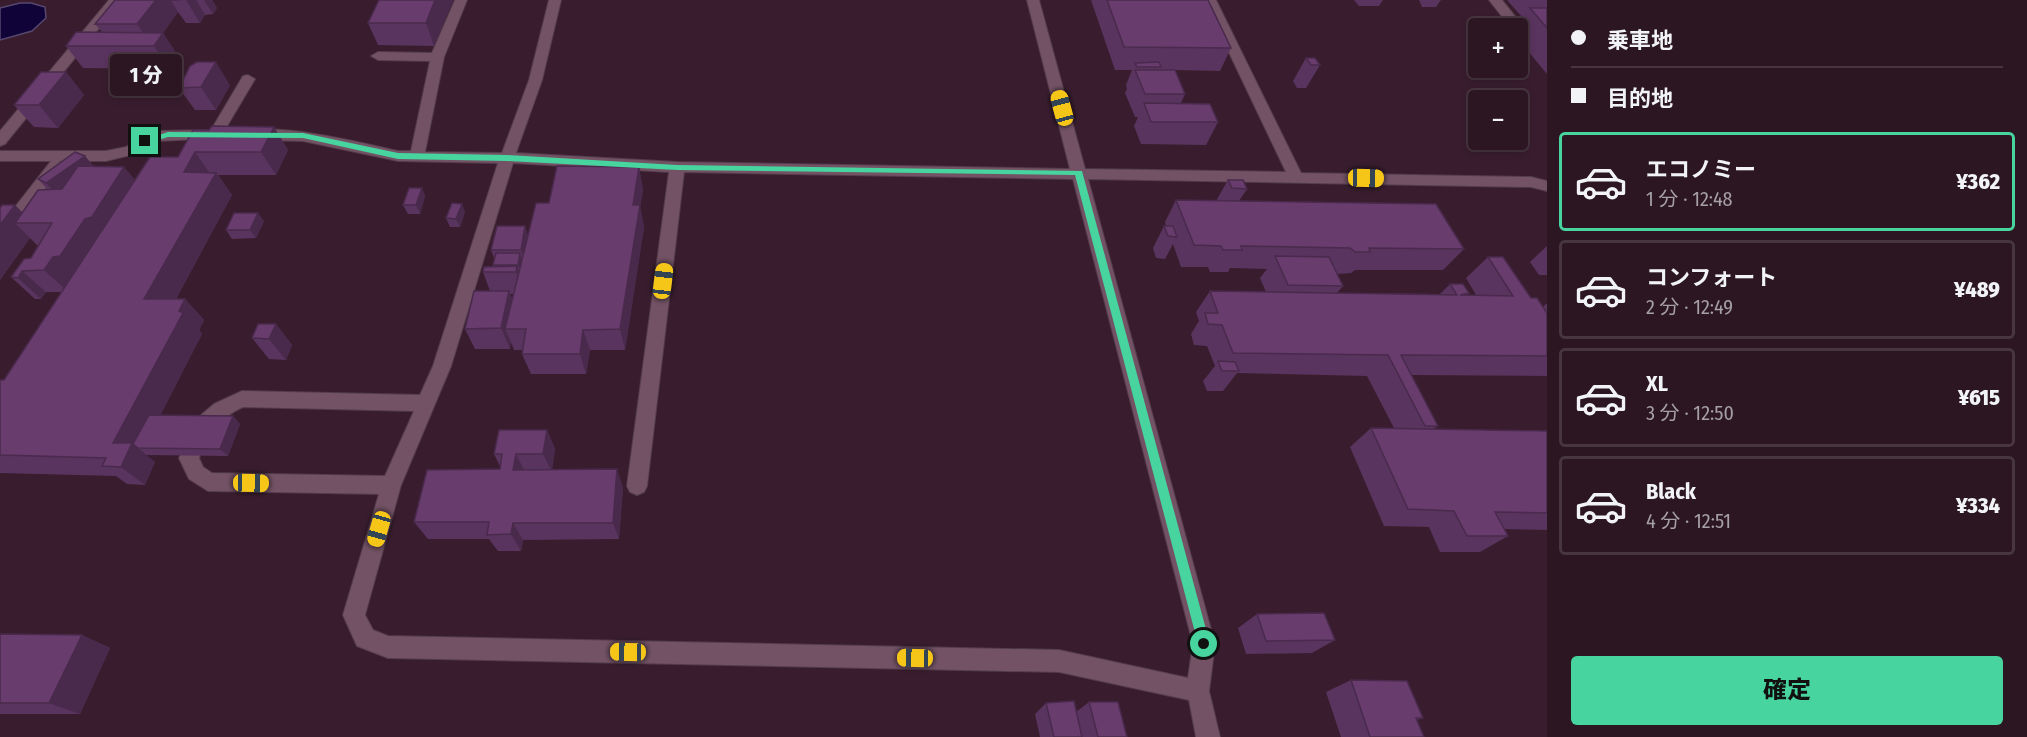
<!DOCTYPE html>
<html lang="ja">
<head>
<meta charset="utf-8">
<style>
	:root { --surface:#2b1622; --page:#37232f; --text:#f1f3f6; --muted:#a69fa5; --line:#473540; --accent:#47d49e }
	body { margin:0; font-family:"Fira Sans Condensed","Noto Sans JP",sans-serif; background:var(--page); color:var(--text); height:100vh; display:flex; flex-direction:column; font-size:22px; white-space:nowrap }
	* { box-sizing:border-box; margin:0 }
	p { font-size:20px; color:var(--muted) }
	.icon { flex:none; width:33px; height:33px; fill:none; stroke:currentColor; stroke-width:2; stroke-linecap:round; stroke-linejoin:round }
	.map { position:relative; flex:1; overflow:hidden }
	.sheet { display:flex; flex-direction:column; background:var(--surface); width:480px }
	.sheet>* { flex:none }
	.guide { display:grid; align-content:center; height:132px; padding:0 24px; background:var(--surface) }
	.buttons { position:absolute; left:1468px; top:18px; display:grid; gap:12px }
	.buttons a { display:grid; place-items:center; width:60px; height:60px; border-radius:6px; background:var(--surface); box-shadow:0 3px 9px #0003,0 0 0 2px var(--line); font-size:30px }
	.end { position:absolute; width:27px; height:27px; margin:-14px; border:8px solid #47d49e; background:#111; box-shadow:0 0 0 3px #111 }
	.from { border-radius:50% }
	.bubble { position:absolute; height:42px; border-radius:6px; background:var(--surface); box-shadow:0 3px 9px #0003,0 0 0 2px var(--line); font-size:20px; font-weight:800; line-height:42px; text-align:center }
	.car { position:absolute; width:18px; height:36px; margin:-18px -9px; border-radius:8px; box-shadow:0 0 4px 2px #0007; background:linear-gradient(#f5c518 24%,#345 0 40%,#f5c518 0 76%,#345 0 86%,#f5c518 0) }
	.guide b { display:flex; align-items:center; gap:21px; height:57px; font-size:22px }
	.guide b+b { border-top:2px solid var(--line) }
	.guide i { width:15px; height:15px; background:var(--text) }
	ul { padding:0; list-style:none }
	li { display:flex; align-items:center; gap:18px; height:99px; margin:0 12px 9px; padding:0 12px; border:3px solid var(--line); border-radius:6px }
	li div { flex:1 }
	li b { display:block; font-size:22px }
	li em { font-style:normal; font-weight:800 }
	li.selected { border-color:var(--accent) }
	li>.icon { width:54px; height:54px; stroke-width:1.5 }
	.primary-button { display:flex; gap:12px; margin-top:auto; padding:12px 24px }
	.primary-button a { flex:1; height:69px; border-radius:6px; background:var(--accent); color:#111; font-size:24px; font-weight:800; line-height:69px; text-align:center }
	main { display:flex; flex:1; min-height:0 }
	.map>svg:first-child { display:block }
	.water { fill:#100337; stroke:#574870; stroke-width:1.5 }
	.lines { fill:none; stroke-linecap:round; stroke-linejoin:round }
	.lane-casing { stroke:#543c4b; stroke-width:2 }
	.lane { fill:#725264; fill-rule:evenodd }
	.wall { fill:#59345e; fill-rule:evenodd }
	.shaded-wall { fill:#492a4c }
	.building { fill:#683c6d; stroke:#492a4c; stroke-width:1.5 }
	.route { fill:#47d49e }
</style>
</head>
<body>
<main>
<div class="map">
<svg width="1547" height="737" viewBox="0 0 1547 737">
	<rect width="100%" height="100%" fill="#391d2e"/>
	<path class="water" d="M20,3h11l14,4 1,11 -14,13 -32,9v-32z"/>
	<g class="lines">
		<g class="lane-casing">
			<path id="lane" d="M109,0h13l-117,144 -5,2v-15z
				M455,0h12l-23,57 -19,95 77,1 27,-73 20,-80h12l-19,80 -26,73 161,9 393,7 -43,-169h12l46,169 201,3 -82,-172h12l85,173 230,4 16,4v10l-16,-4 -443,-8 127,465 -6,47 11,46h-24l-7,-37 -130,-28 -671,-14 -31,-12 -14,-31 36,-121 -171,-3 -19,-12 -10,-21 22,-43 13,-11 28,-13 178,4 13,-29 65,-203 -100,-2 -95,-20 -47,-1 -7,-5c13,-17 126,11 149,16h13l19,-90 -52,-1 -7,-4 7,-4 54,1zM513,163l156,9 -42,314 3,6 7,3 7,-3 3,-6 37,-314 389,7 120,465 -5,34 -129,-28 -671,-14 -15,-6 -8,-15 36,-130 50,-119zM243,407l171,4 -29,65 -173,-3 -9,-6 -4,-9c9,-25 20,-40 44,-51z
				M1489,0h13l20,25 -1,3h-10z
				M248,75l7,4 -35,59 -62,3 -23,13 -29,7h-47l3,4 -2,4 -54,73 -6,2v-18l51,-65h-51v-10h106l20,-4 29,-16 56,-1 32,-54z"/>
		</g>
		<use href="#lane" class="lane"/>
	</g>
	<path class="wall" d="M115,0h97l5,8 -4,6 -8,1 -5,8h-14l-8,-11 -15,21 15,23 -8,13 -87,-1 -17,-22 36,-14 -7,-8z
		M379,0h74l-19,46 -56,-1 -10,-22z
		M1091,0h117l23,48 -11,23 -45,-1 10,24 -4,9 37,19 -12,23 -65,-1 -7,-18 4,-9h-3l-10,-24 2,-4 -1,-4 6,-15h-17z
		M1354,0h29l-4,6h-20z
		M1419,0h22l-5,7h-14z
		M1507,0h40v74l-29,-35v-11h-5l9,-11z
		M1306,58l14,7 -14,23h-9l-4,-7z
		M66,72l18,23 -26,33 -24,-1 -20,-22z
		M230,85l-14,25h-21l-16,-22z
		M274,127l14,23 -12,25h-58l14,20 -56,104h9l19,21 -5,10 3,4 -42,81 73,1 7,8 -12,32 -82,-1 9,7 -10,23 -18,-1 -11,-8 -116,-3v-93h4l58,-88h-16l-5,7h-6l-24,-22 20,-19 8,-13h-2l-7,-7 -30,42v-72l22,4 26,-22 -10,-11 56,-13 41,14 43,-23z
		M639,167l4,23 -3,17 4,20 -19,123h-35l-4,24h-55l-9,-20 1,-4h-9l-3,-8 -1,7h-35l-10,-20 25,-38 -7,-19 11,-5 -1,-2 1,-7 -3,-8 34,-24 3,10 21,-33zM510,294h4l-1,6z
		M1228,180l19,9 -8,12 225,48 -21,21h-88l-4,3 -14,1 6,12 -6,7 103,1 10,-10 19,9 -2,2h9l-10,-17 22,-21 43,41 12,9 4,-4v73l-136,-1 27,51 -4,3 113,2v99l-43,-1 4,7 -28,16h-40l-11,-25 -45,-1 -34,-79 21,-19h23l-27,-52 -130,-3 -14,18h-16l-4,-10 12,-15 -8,-20 -13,-1 -3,-11 8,-13 -3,-9 14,-21 56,1 -6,-14 7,-9 -37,-1 -2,4h-18l-2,-5h-27l-8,-23 -8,15 -9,-1 -3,-10 11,-22h2l-1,-4 11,-22 40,1z
		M425,196l-5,18h-12l-5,-9z
		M465,212l-5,15h-10l-4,-9z
		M264,221l-8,17 -24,1 -6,-9z
		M1547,246v29h-8l-9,-13z
		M276,324l16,21 -6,15 -17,-1 -17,-21z
		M547,430l8,19 -3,20 71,18 -4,52 -96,1 -2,11h-23l-9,-12h-61l-14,-17 86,-53v-3l-6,-12z
		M1257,614l78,26 -23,13 -66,1 -8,-26z
		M0,634l82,1 28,13 -30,66h-80z
		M1351,680l72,38 -6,2 7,17h-83l-15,-45z
		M1089,702l38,35h-87l-5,-23 11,-11 30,9z"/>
	<path class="shaded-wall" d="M156,0h40l9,15 -5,8 -14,-23 -15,1 7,11 -26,35 -15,-23z
		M204,0h8l5,8 -4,6z
		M435,0h18l-19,46 -8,-23z
		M163,33l15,23 -8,13 -16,-23z
		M216,62l14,23 -14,25 -15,-23z
		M66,72l18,23 -26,33 -19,-23z
		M274,127l14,23 -12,25 -15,-23z
		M195,152l16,23 -27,-3z
		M85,156l19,22 -37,27 -21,-22z
		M124,167l19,22 -76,102 -23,-21 9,-13 32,-38z
		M639,167l4,23 -3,17 4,20 -19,123 -5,-21 13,-124z
		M216,173l16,22 -68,125 -20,-21z
		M422,188l3,8 -5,18 -4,-9z
		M462,204l3,8 -5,15 -4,-8z
		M15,205l18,18h-18l15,15 -30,42v-55z
		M258,213l6,8 -8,17 -6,-8z
		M525,226l7,22 -4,24 -7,-22z
		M520,253l7,21 -2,12 -7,-21z
		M517,266l8,22 -1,6 -8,-22z
		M22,271l24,21 -5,7 -23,-21z
		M509,291l8,21 -12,17 6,13 -1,7 -9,-21z
		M185,299l19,21 -5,10 3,4 -58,114h-6l17,14 -10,23 -24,-18 -8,-24z
		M276,324l16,21 -6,15 -17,-21z
		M583,330l7,20 -4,24 -6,-20z
		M233,416l7,8 -12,32 -8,-7z
		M547,430l8,19 -3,23 -9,-18z
		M516,454l9,18 -12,-2z
		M617,469l6,18 -4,52 -6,-16z
		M513,523l10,17 -2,11 -10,-17z
		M82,635l28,13 -30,66 -31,-11z"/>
	<path class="building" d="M115,0h41l-19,24h-42z
		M379,0h56l-9,23h-58z
		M1107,0h101l23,48 -107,-1z
		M1530,8h17v20z
		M76,32l87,1 -9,13h-88z
		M1306,58h9l5,7h-9z
		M197,62h19l-15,25 -22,1 11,-22z
		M1159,62l2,5h-24l-2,-4z
		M1135,70h40l10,24h-40z
		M41,72h25l-27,33h-25z
		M1144,103l66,1 8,18h-67z
		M212,126l62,1 -13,25h-66l-11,20 32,1 -72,126h41l-6,12 4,2 -70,130h19l-11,24 -19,-1 4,-8 -106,-3v-75h4l146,-223h28l15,-27h16z
		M75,152l10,4 -39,27 -8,-4z
		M78,166l46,1 -32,50 -7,2 -25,37 -7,1 -9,13 -22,1 -4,7 -7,-1 13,-18 7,-1 21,-35h-37l23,-33 24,-1z
		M557,166l82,1 -6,38h7l-20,124 -37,1 -3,24h-58l4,-25h-21l31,-126h13z
		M1228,180h15l4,9 -15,-1z
		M409,188h13l-6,17h-13z
		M1176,200l260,4 28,45 -95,-1 1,4h-15l-5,-4 -109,-2 1,4h-19l-2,-4 -27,-1z
		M452,203l10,1 -6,15 -10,-1z
		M2,205h13l-15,20v-17z
		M234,213h24l-8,17h-24z
		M497,226h28l-4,24h-30z
		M1164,226h9l4,11 -9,-1z
		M496,253h24l-2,12h-25z
		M1275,256l54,1 14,29 -55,-1z
		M1488,257h15l28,41h6l10,15v43l-146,-1 37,71h-13l-37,-71 -155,-2 -11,-28 -14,-1 -3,-11h13l-8,-22 247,4 -7,-11h13l6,9 -9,2 53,1z
		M517,266l-1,6h-33l1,-5z
		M474,291h35l-8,37 -36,1z
		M258,324h18l-7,15 -17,-1z
		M1218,361l17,1 4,9h-17z
		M149,415l84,1 -13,33 -82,-1 -5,-4z
		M1371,428l176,3v82l-52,-1 13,24h-41l-13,-25 -46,-2z
		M499,430h48l-4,24h-27l-3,16 104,-1 -4,54h-100l-2,11 -24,1 2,-13h-75l13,-52 73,-1 2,-15h-8z
		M1324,613l11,27 -69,1 -9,-27z
		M0,634l82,1 -33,68h-49z
		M1351,680l56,1 16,37h-7l8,19h-54z
		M1074,701l8,36h-28l-8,-34z
		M1089,702h29l9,35h-29z"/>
	<path class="route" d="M168,132l135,1 95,20 109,2 170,10 405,6 128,473 -2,4h-9l-1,-4 -123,-469 -398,-5 -170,-9 -109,-2 -95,-21 -135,-1 -23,7 -4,-3z"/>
</svg>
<div class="buttons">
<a>+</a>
<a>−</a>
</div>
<i class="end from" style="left:1204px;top:644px"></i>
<i class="end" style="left:145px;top:141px"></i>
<div class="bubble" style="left:110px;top:54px;width:72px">1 分</div>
<i class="car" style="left:1062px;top:108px;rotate:345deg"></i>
<i class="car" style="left:1366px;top:178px;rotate:91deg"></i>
<i class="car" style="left:663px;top:281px;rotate:7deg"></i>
<i class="car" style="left:251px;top:483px;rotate:91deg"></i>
<i class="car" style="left:379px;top:529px;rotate:196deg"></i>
<i class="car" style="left:628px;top:652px;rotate:271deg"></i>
<i class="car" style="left:915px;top:658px;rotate:271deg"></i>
</div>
<section class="sheet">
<div class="guide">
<b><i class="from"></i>乗車地</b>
<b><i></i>目的地</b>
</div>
<ul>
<li class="selected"><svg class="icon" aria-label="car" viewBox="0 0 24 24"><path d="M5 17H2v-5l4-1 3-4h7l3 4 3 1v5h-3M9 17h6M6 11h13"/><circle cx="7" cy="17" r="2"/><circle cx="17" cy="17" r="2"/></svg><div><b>エコノミー</b><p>1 分 · 12:48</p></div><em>¥362</em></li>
<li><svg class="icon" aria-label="car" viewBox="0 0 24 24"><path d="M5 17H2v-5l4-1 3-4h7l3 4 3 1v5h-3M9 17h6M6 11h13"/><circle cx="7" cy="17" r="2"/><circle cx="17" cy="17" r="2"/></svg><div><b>コンフォート</b><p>2 分 · 12:49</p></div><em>¥489</em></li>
<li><svg class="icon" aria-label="car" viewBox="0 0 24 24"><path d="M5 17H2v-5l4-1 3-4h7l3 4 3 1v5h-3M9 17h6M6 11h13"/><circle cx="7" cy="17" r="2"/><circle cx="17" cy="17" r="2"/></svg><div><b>XL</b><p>3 分 · 12:50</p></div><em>¥615</em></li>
<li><svg class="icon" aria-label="car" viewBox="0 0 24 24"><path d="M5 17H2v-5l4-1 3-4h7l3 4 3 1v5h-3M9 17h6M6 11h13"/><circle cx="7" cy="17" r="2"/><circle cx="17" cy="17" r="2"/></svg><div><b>Black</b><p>4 分 · 12:51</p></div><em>¥334</em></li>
</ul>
<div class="primary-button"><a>確定</a></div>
</section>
</main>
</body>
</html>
